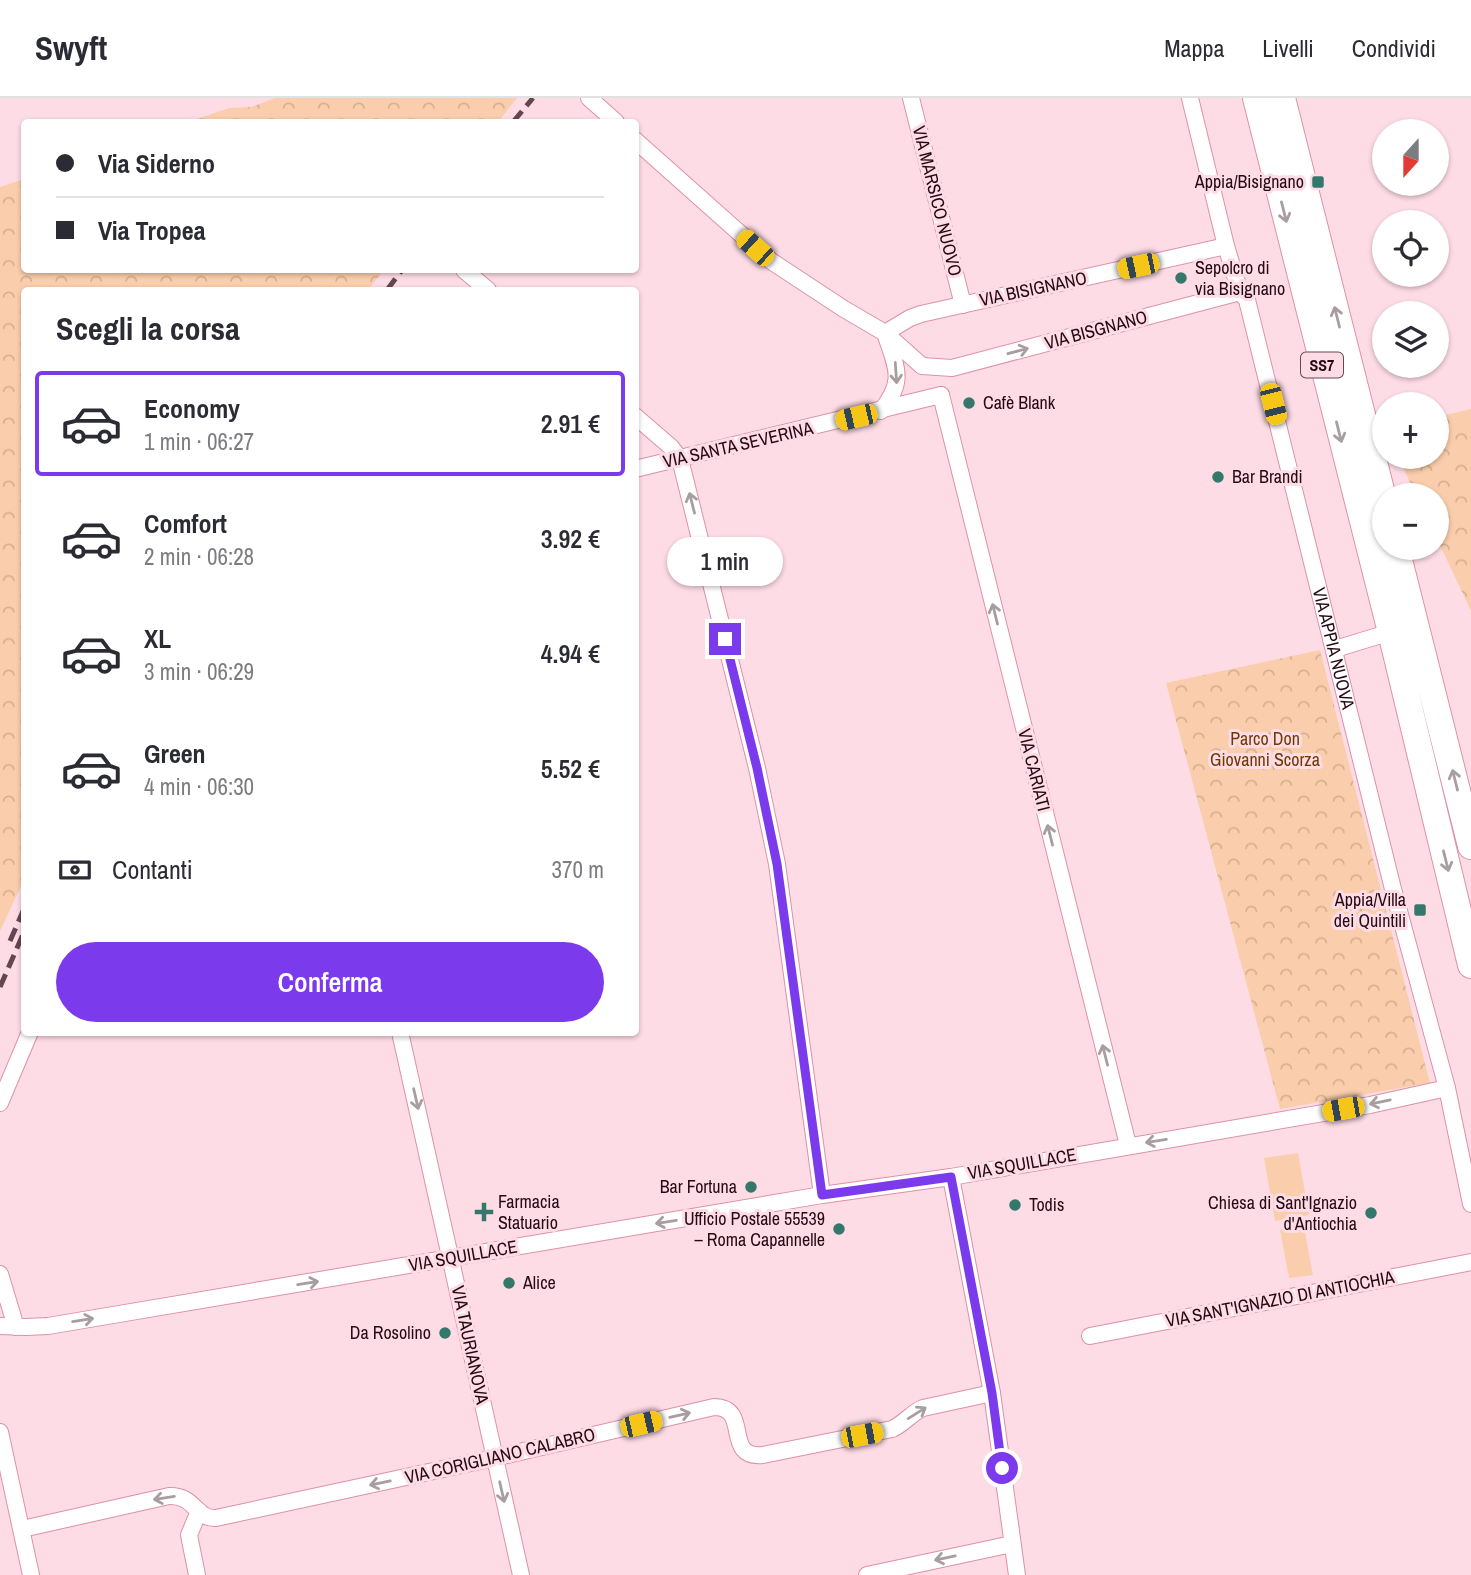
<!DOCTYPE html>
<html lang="it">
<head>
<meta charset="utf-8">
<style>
	:root { --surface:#fff; --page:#f7f7f7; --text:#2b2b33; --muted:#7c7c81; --line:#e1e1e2; --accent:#7c3aed }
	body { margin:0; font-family:"Archivo Narrow",sans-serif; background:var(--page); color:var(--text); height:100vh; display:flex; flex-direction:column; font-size:26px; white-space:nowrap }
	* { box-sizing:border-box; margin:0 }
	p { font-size:23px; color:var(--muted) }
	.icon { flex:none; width:38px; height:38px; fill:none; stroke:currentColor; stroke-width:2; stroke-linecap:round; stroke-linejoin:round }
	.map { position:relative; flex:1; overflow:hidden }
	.drawer { position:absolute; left:21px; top:189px; width:618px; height:749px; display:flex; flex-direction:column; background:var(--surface); border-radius:7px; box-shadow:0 2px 5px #0004 }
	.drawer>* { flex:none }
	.banner { position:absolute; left:21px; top:21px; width:618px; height:154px; border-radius:7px; box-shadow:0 2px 5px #0004; display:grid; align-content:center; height:154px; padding:0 35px; background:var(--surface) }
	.needle { width:46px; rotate:201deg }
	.fabs { position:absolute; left:1372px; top:21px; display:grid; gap:14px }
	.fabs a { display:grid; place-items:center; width:77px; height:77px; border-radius:50%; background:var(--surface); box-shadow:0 2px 5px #0004; font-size:35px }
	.end { position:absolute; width:32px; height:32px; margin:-16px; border:9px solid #7c3aed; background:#fff; box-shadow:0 0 0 4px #fff }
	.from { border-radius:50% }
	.bubble { position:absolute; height:49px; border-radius:24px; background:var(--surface); box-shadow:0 2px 5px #0004; font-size:23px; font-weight:600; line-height:49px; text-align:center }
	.car { position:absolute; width:21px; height:42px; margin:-21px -10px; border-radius:9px; box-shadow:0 0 5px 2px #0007; background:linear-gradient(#f5c518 24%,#345 0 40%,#f5c518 0 76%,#345 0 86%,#f5c518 0) }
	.banner b { display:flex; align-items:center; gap:24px; height:66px; font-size:26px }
	.banner b+b { border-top:2px solid var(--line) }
	.banner i { width:18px; height:18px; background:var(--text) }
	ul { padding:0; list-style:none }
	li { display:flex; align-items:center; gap:21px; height:105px; margin:0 14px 10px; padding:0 21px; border:4px solid transparent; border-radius:7px }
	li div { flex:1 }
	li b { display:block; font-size:26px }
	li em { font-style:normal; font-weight:600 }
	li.on { border-color:var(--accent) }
	li>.icon { width:63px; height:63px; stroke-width:1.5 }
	h2 { padding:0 35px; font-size:32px; line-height:84px }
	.pay { display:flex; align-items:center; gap:18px; height:77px; padding:0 35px; font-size:26px }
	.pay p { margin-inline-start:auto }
	.cta { display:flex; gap:14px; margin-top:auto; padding:14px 35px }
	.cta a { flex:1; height:80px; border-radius:42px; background:var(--accent); color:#fff; font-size:28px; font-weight:600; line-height:80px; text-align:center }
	header { display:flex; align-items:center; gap:42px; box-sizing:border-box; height:98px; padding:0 35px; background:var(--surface); border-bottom:2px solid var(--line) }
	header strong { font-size:33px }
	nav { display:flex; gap:38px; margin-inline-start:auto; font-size:24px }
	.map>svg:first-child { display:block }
	.park { fill:url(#park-crowns) }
	.pitch { fill:#faceac }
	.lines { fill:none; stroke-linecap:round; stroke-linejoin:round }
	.minor-casing { stroke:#de90a9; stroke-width:18 }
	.primary-casing { stroke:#de90a9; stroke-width:28 }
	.minor { stroke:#fff; stroke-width:16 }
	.primary { stroke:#fff; stroke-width:26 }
	.rail { stroke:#644651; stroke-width:5; stroke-dasharray:14 7; stroke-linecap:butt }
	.oneway { stroke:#a89da1 }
	.route { stroke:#7c3aed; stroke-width:9 }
	.poi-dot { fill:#34786b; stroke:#fedce6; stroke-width:2.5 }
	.labels { text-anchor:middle; stroke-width:6; stroke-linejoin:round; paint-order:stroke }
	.shield { fill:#fedce6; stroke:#664853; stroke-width:2 }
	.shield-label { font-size:16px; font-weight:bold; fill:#250914 }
	.poi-label { font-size:18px; fill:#250914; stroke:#fedce6; text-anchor:end }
	.street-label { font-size:18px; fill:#250914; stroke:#fedce6 }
	.park-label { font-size:18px; fill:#6f3a00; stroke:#fedce6 }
</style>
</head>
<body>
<header>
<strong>Swyft</strong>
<nav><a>Mappa</a><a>Livelli</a><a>Condividi</a></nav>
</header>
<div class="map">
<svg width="1471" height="1477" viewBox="0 0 1471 1477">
	<defs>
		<pattern id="park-crowns" width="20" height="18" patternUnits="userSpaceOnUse" patternTransform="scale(1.75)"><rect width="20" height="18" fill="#faceac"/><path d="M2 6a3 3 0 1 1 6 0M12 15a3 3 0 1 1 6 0" fill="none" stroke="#d6b093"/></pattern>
	</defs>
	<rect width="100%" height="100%" fill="#fedce6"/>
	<path class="park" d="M275,0h242l-19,24h-310l41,-14 22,-1z
		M24,81v91h360l-16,20h-344v590l-24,51v-744z
		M1471,311v202l-34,-72v-44h-21l-18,-38h39v-40z
		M1320,552l110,433 -150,26 -114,-426z"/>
	<path class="pitch" d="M1298,1055l11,62 -34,6 -11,-63z
		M1304,1129l9,48 -24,3 -9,-48z"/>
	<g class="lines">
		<g class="minor-casing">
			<g id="minor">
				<path d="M589,0l27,24"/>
				<path d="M911,0l52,207"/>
				<path id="s1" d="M1190,0l36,148 14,46 7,8 146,589 54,199 24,116"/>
				<path d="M635,42l136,121 73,48 41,24 37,33 30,2 288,-76"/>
				<path d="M464,172l24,20"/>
				<path d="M885,235l25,-15 11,-4 305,-68"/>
				<path d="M941,297l187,750"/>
				<path d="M881,313c24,-30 16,-42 5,-75"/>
				<path d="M635,318l36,31 9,12 77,309 20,96 45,331"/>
				<path d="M635,371l306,-74"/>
				<path d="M1335,551l56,-17"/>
				<path d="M400,934l121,543"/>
				<path d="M0,1005l30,-71"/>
				<path d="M951,1079l41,216 25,182"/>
				<path d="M0,1176l16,53"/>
				<path d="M0,1228l26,1 22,-1 774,-131 129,-18 419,-72 77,-17"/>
				<path d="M1090,1238l381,-74"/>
				<path d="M0,1334l31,143"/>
				<path d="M22,1431l147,-33c26,-1 26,23 47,22l278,-60 220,-51c38,0 8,52 49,48l129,-26c12,-5 19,-16 31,-21l69,-15"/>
				<path d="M197,1477l-8,-40 10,-24"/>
				<path d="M867,1477l145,-31"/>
			</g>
		</g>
		<g class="primary-casing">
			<path id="primary" d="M1256,0l135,534 80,333
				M1282,0l102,404
				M1396,450l75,298"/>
		</g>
		<use href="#minor" class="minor"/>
		<use href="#primary" class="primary"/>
		<path class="rail" d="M513,24l20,-24
			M387,192l15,-20
			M10,843l14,-32
			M0,889l24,-55"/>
	</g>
	<defs><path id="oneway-shaft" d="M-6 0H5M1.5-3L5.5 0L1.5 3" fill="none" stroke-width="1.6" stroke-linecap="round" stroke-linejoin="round" transform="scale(1.75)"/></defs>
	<g class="oneway">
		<use href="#oneway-shaft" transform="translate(1284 114) rotate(76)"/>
		<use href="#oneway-shaft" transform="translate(1337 219) rotate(-104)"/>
		<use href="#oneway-shaft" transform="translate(1018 253) rotate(-15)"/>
		<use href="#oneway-shaft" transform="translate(896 275) rotate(86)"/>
		<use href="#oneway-shaft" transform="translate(1339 334) rotate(76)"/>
		<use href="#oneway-shaft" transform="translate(692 405) rotate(-104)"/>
		<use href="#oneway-shaft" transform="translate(995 516) rotate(-104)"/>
		<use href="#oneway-shaft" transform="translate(1455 682) rotate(-104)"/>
		<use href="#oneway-shaft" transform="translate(1050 737) rotate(-104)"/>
		<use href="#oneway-shaft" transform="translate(1446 763) rotate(76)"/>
		<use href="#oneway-shaft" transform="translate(1105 957) rotate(-104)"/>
		<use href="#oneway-shaft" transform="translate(416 1001) rotate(77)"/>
		<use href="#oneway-shaft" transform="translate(1380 1004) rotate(168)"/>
		<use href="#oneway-shaft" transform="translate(1156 1043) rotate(171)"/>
		<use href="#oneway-shaft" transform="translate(666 1124) rotate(171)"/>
		<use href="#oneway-shaft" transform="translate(308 1185) rotate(-9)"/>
		<use href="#oneway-shaft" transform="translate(83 1222) rotate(-9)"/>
		<use href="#oneway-shaft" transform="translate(917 1315) rotate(-32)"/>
		<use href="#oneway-shaft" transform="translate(680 1317) rotate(-13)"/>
		<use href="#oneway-shaft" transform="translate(380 1385) rotate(168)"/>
		<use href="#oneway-shaft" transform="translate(502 1394) rotate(77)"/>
		<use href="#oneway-shaft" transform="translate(164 1400) rotate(171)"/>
		<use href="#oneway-shaft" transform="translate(945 1460) rotate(168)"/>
	</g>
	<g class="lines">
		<path class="route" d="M725,541l32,129 20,96 45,331 129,-18 41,216 10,75"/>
	</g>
	<g class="poi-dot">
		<rect x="1311" y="77" width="14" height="14" rx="3.5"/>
		<circle cx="1181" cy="180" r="7"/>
		<circle cx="969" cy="305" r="7"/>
		<circle cx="1218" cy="379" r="7"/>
		<rect x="1413" y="805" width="14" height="14" rx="3.5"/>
		<circle cx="751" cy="1089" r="7"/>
		<circle cx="1015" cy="1107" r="7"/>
		<path d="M480.5 1103.5h7v7h7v7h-7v7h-7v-7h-7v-7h7z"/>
		<circle cx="1371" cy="1115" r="7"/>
		<circle cx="839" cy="1131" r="7"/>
		<circle cx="509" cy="1185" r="7"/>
		<circle cx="445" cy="1235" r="7"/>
	</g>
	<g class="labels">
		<rect class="shield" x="1301" y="254.5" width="42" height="25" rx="5"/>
		<g class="shield-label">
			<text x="1322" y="273">SS7</text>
		</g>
		<g class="poi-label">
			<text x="1304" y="90">Appia/Bisignano</text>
			<text x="1195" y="176" text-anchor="start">Sepolcro di<tspan x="1195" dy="21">via Bisignano</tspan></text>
			<text x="983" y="311" text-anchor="start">Cafè Blank</text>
			<text x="1232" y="385" text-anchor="start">Bar Brandi</text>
			<text x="1406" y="808">Appia/Villa<tspan x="1406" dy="21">dei Quintili</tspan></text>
			<text x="737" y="1095">Bar Fortuna</text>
			<text x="498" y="1110" text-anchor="start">Farmacia<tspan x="498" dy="21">Statuario</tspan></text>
			<text x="1357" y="1111">Chiesa di Sant'Ignazio<tspan x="1357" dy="21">d'Antiochia</tspan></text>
			<text x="1029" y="1113" text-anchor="start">Todis</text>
			<text x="825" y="1127">Ufficio Postale 55539<tspan x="825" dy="21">– Roma Capannelle</tspan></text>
			<text x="523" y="1191" text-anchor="start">Alice</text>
			<text x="431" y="1241">Da Rosolino</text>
		</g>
		<g class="street-label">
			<text transform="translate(937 103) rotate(76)" y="6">VIA MARSICO NUOVO</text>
			<text transform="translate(1033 191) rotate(-12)" y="6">VIA BISIGNANO</text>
			<text transform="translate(1096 232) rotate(-15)" y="6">VIA BISGNANO</text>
			<text transform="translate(738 347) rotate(-13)" y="6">VIA SANTA SEVERINA</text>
			<text dy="6" stroke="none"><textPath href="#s1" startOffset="570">VIA APPIA NUOVA</textPath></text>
			<text transform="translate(1034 672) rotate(76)" y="6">VIA CARIATI</text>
			<text transform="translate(1022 1066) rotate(-10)" y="6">VIA SQUILLACE</text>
			<text transform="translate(463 1158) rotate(-10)" y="6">VIA SQUILLACE</text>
			<text transform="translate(1280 1201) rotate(-11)" y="6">VIA SANT'IGNAZIO DI ANTIOCHIA</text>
			<text transform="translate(470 1247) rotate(78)" y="6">VIA TAURIANOVA</text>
			<text transform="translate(500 1358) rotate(-13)" y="6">VIA CORIGLIANO CALABRO</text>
		</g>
		<g class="park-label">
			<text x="1265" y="647">Parco Don<tspan x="1265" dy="21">Giovanni Scorza</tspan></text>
		</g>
	</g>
</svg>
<div class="fabs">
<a><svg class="needle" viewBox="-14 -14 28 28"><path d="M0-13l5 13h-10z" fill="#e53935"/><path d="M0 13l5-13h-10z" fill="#7c7c81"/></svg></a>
<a><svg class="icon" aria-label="locate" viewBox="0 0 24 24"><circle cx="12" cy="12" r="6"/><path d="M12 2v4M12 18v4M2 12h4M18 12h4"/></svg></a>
<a><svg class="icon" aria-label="layers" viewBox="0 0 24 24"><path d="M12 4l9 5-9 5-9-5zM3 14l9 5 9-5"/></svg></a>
<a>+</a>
<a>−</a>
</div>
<i class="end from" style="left:1002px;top:1370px"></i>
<i class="end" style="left:725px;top:541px"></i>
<div class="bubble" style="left:667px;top:439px;width:116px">1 min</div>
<i class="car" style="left:755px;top:150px;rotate:312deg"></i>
<i class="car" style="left:1138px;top:168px;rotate:258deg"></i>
<i class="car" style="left:1273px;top:306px;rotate:166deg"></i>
<i class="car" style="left:856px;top:319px;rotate:257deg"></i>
<i class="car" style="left:1343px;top:1011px;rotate:260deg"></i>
<i class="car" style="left:641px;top:1326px;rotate:77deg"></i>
<i class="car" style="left:862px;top:1337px;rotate:79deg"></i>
<div class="banner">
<b><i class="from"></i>Via Siderno</b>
<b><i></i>Via Tropea</b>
</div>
<section class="drawer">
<h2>Scegli la corsa</h2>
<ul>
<li class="on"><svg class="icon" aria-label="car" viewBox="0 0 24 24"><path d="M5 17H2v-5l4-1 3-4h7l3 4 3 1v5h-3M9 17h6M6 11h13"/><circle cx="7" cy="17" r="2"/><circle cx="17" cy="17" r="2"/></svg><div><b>Economy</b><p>1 min · 06:27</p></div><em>2.91 €</em></li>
<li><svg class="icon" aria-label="car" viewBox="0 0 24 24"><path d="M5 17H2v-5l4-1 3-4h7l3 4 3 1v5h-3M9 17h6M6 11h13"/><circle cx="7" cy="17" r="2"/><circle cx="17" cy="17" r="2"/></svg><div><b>Comfort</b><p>2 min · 06:28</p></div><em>3.92 €</em></li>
<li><svg class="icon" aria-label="car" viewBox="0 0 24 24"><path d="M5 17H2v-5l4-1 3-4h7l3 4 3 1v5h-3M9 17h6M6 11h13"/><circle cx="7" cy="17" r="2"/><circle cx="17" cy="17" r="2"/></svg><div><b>XL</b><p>3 min · 06:29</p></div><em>4.94 €</em></li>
<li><svg class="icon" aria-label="car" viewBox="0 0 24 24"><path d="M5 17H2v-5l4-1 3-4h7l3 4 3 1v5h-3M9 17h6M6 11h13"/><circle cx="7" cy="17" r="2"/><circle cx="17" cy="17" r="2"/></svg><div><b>Green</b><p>4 min · 06:30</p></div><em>5.52 €</em></li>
</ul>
<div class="pay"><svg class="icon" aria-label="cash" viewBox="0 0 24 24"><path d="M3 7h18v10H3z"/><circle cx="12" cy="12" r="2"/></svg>Contanti<p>370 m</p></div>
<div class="cta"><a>Conferma</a></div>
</section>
</div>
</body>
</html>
